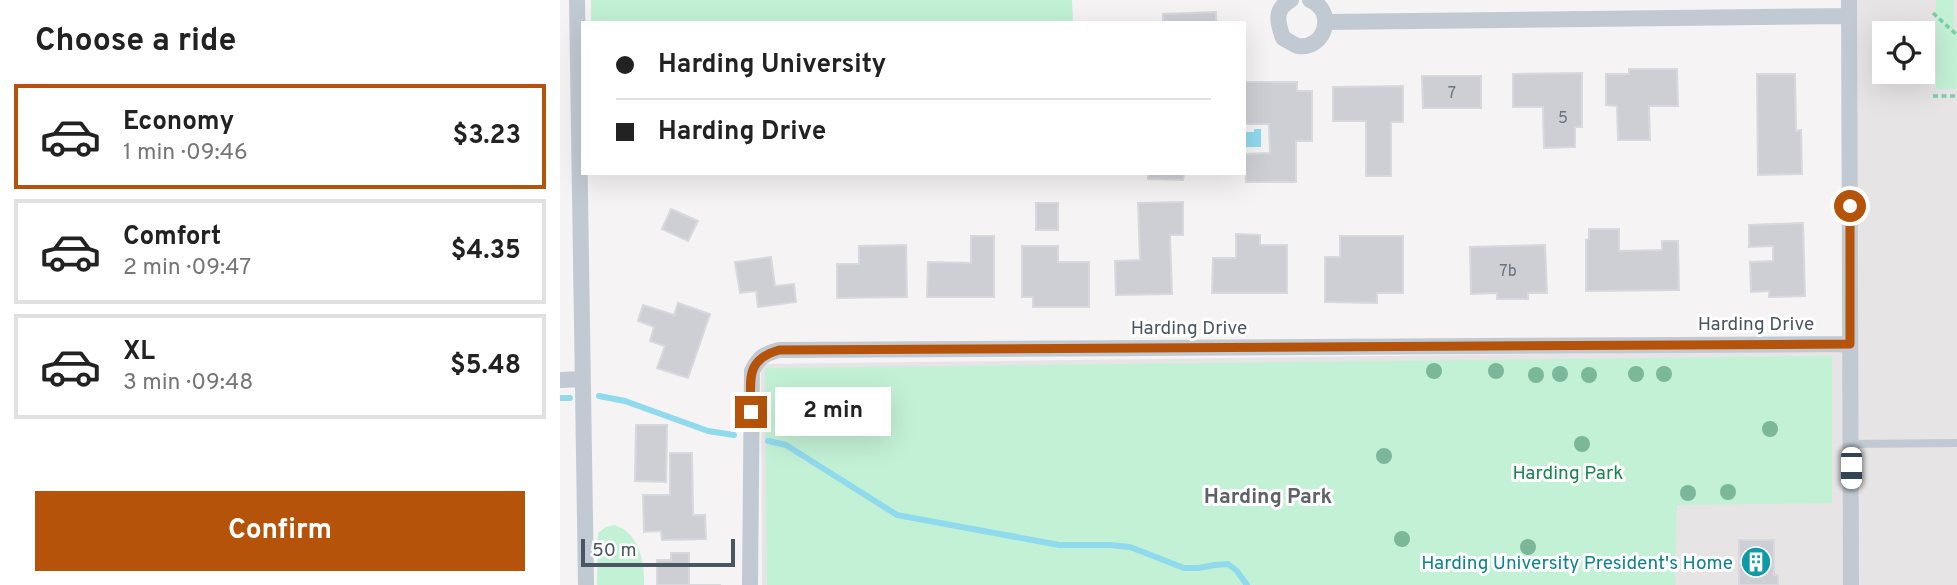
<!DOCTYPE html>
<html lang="en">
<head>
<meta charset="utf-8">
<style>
	:root { --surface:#fff; --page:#f2f2f2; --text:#222; --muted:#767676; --line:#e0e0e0; --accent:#b45309 }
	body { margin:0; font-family:Overpass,sans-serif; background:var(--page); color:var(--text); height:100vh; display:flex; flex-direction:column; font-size:26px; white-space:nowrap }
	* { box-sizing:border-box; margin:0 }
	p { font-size:23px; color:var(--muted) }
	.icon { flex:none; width:38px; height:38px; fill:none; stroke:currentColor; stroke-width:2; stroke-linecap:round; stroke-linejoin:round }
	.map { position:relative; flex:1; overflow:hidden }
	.sheet { display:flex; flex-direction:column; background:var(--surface); width:560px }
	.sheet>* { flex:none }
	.banner { position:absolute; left:21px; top:21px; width:665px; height:154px; border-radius:0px; box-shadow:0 7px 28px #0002; display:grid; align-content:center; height:154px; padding:0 35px; background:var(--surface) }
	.tools { position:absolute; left:1312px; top:21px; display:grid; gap:14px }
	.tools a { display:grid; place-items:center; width:63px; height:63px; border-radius:0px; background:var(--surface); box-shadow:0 7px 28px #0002; font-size:35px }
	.scale { position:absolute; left:21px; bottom:18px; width:154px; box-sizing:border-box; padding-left:7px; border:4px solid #4a5661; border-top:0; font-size:19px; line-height:24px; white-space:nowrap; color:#4a5661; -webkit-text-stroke:5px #fff; paint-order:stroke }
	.end { position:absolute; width:32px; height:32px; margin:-16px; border:9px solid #b45309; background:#fff; box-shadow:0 0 0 4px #fff }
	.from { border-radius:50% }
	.bubble { position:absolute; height:49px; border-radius:0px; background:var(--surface); box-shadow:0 7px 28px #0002; font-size:23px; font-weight:700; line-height:49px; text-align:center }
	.car { position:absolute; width:21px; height:42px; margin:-21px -10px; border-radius:9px; box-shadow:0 0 5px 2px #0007; background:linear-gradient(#fff 24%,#345 0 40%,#fff 0 76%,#345 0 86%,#fff 0) }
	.banner b { display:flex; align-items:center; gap:24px; height:66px; font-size:26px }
	.banner b+b { border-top:2px solid var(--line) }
	.banner i { width:18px; height:18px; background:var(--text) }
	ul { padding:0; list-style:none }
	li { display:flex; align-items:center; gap:21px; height:105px; margin:0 14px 10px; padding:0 21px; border:4px solid var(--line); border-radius:0px }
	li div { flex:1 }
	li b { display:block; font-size:26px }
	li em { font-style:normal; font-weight:700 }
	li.on { border-color:var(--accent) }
	li>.icon { width:63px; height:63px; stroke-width:1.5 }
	h2 { padding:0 35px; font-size:32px; line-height:84px }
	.primary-button { display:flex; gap:14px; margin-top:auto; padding:14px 35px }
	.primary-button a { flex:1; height:80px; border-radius:0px; background:var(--accent); color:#fff; font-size:28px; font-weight:700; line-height:80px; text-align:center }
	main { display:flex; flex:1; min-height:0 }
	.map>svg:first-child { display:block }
	.education { fill:#e6e4e5; fill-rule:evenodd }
	.green { fill:#c3f1d5 }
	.water { fill:#90daee }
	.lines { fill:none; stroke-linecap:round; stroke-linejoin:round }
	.stream { stroke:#90daee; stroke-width:6 }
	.building { fill:#cdcfd5; stroke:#d7d9de; stroke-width:2 }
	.path { stroke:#7ad0a6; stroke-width:3.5; stroke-dasharray:5 3.5; stroke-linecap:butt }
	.lane { stroke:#c1cad2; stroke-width:8 }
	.street { stroke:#c1cad2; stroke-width:16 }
	.tree { fill:#7bb799 }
	.route { stroke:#b45309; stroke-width:9 }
	.labels { text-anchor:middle; stroke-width:6; stroke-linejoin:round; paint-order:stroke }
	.number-label { font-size:16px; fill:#6b747e }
	.street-label { font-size:19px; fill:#4a5661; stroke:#fff }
	.park-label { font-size:19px; fill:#17864f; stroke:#fff }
	.culture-label { font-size:19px; fill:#0d838f; stroke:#fff; text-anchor:end }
	.neighbourhood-label { font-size:21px; font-weight:bold; fill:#5f6368; stroke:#fff }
</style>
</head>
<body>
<main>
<section class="sheet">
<h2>Choose a ride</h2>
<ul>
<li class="on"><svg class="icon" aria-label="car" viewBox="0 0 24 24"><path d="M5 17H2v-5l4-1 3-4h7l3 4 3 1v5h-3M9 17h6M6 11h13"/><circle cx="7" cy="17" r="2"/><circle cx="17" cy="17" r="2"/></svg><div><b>Economy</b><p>1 min · 09:46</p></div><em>$3.23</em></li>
<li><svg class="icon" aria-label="car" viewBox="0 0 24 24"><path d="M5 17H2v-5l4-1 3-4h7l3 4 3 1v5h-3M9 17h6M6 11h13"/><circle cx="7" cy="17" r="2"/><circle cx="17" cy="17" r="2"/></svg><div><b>Comfort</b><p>2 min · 09:47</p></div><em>$4.35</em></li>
<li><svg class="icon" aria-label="car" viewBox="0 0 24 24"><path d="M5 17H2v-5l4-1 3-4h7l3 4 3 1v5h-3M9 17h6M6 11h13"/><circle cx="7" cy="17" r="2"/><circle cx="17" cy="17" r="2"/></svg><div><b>XL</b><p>3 min · 09:48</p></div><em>$5.48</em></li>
</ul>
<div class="primary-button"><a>Confirm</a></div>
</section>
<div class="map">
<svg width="1397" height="585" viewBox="0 0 1397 585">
	<rect width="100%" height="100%" fill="#f5f3f3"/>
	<path class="education" d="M1297,0h100v585h-1195l-1,-221 1096,-14zM1325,33h38v39h-38z"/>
	<path class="green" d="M31,0h481l1,23h-482z
		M1376,0h18v29l3,1v59h-21z
		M1272,356v147l-155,2 -2,80h-908l-2,-217z
		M54,525c25,7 31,37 30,60h-47l1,-52 8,-6z"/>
	<path class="water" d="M694,129h7v18h-17v-15h10z"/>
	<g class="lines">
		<path class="stream" d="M39,396l26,5 83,30 26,4
			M0,398h10
			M208,441l18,4 111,70 162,30h51l20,2 54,21h14l17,-3 13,-1 9,7 10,14"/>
	</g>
	<path class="building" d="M656,12v11h-53v-9z
		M1069,69h48l1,37h-29l1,34h-32l-1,-34 -11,-1v-31h23z
		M1022,73v54h-7v20l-31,1 -1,-41h-30v-33z
		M1197,74h38l1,57 5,-1 1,44 -44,1z
		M862,76h59v32h-58z
		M684,82h53v9h15v50h-16v41h-50l-2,-28 26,-1 -1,-29h-25z
		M843,86v36h-12v54h-25v-55h-33v-34z
		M588,173h36l-1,7 -35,-1z
		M623,202v33h-13l2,59 -56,1 -1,-34 25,-1 -2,-57z
		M476,203h22v27h-22z
		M111,209l27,12 -10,20 -26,-12z
		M1243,223l2,73 -36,1v-6l-18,1 -1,-30 23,-1v-15l-24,1v-22z
		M1029,229h30v22l43,-1v-9h16l1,49 -93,1v-51l3,-1z
		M676,234l24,1v10h27v48h-75l1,-35h23z
		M411,236h23v61h-67l1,-35 43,1z
		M780,236h63v57h-26v10l-52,-1v-45h15z
		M346,245l1,52 -70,1v-34h22v-18z
		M985,245l2,48h-19v6h-31v-6l-26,1 -1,-47z
		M462,246h36v16h31v45h-56v-10h-11z
		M211,257l4,29 19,-2 2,18 -38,5 -2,-16 -16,2 -5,-31z
		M118,303l32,11 -22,64 -31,-10 8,-22 -15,-5 4,-14 -16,-6 5,-16 31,10z
		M76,425h31l-1,57 -31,-1z
		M110,453h22l1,62h12l1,24 -44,1 -1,-9 -17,1 -1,-37h27z
		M1179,540h35v35h4v10h-39z
		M111,553h18v32h32h-64v-25h14z"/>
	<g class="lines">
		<path class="path" d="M1373,13l24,22
			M1373,96h24"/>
		<path class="lane" d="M1291,444l106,-1"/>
		<path class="street" d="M17,0l9,585
			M731,0c-17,9 -14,22 -8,38 4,2 11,7 15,8 27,4 39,-35 12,-46
			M1289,0l2,585
			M766,22l523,-6
			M0,380l23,-1
			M190,585l2,-214c7,-14 12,-17 27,-21l1071,-6"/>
	</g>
	<g class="tree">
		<circle cx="874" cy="371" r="8"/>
		<circle cx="936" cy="371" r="8"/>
		<circle cx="1000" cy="374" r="8"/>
		<circle cx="1076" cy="374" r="8"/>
		<circle cx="1104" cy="374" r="8"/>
		<circle cx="976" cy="375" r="8"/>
		<circle cx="1029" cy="375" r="8"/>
		<circle cx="1210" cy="429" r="8"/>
		<circle cx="1022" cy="444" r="8"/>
		<circle cx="824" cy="456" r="8"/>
		<circle cx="1168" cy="492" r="8"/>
		<circle cx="1128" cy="493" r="8"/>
		<circle cx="842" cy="539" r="8"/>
		<circle cx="968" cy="547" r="8"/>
	</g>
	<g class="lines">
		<path class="route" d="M191,412c0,-31 -7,-52 28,-62l1071,-6v-138"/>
	</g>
	<defs>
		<g id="building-disc" transform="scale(1.575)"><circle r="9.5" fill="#0f9aa8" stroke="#fff"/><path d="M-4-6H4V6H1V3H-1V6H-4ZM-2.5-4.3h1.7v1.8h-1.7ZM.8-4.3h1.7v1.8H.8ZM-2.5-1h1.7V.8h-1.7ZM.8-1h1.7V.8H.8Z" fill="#fff"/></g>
	</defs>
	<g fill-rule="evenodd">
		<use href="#building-disc" x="1196" y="562"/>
	</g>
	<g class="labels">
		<g class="number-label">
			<text x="892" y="98">7</text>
			<text x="1003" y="123">5</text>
			<text x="948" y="276">7b</text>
		</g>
		<g class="street-label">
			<text x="1196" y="330">Harding Drive</text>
			<text x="629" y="334">Harding Drive</text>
		</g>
		<g class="park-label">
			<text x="1008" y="479">Harding Park</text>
		</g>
		<g class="culture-label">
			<text x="1173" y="569">Harding University President's Home</text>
		</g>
		<g class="neighbourhood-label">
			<text x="708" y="503">Harding Park</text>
		</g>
	</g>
</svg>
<div class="tools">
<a><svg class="icon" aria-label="locate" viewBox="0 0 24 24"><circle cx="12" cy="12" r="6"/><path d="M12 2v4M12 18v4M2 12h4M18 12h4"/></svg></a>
</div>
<div class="scale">50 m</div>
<i class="end from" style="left:1290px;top:206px"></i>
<i class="end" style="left:191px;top:412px"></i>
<div class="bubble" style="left:215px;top:387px;width:116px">2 min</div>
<i class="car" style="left:1291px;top:468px;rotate:180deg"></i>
<div class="banner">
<b><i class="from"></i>Harding University</b>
<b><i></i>Harding Drive</b>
</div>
</div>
</main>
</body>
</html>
